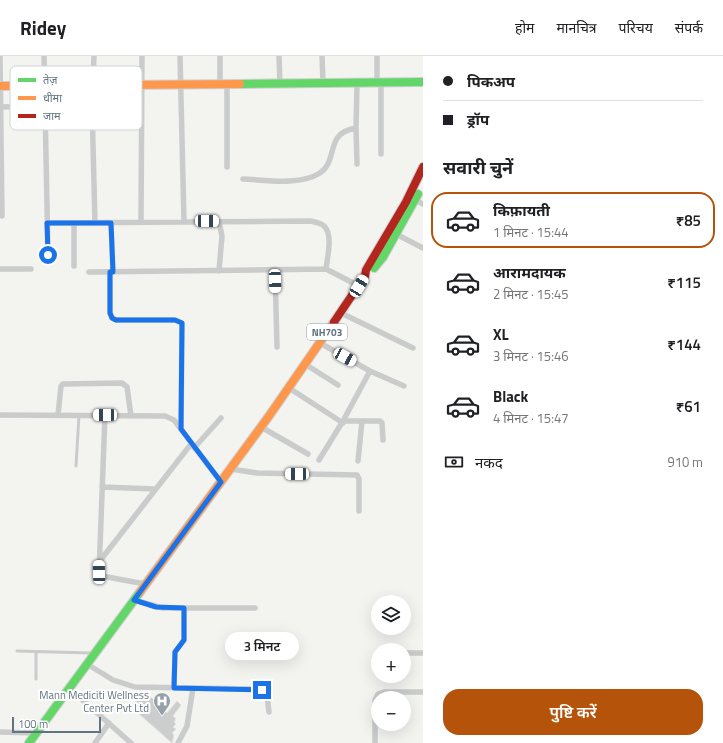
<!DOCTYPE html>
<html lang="hi">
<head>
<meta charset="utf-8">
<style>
	:root { --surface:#fff; --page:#f2f2f2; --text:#202124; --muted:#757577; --line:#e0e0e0; --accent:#b45309 }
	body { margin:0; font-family:"Titillium Web","Noto Sans Devanagari",sans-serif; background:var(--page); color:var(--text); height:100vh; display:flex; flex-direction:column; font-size:15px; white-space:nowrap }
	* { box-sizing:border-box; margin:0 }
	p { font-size:13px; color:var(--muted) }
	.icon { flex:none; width:22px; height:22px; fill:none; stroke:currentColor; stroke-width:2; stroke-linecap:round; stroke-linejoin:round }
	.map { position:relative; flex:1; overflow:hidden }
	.details { display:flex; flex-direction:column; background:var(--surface); width:300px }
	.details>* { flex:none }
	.banner { display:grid; align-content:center; height:88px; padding:0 20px; background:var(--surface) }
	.controls { position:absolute; left:371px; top:539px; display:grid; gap:8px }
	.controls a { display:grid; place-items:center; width:40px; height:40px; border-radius:50%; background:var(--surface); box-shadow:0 4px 16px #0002; font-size:20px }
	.scale { position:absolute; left:12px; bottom:10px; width:89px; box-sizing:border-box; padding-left:4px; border:2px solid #627381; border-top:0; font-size:11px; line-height:14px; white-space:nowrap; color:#627381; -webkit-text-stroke:3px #fff; paint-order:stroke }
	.end { position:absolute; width:18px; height:18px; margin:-9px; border:5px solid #1a73e8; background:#fff; box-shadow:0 0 0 2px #fff }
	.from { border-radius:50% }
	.bubble { position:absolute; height:28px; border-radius:14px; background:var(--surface); box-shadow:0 4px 16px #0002; font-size:13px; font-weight:600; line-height:28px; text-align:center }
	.car { position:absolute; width:12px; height:24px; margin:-12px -6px; border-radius:5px; box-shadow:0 0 3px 1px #0007; background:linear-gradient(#fff 24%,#345 0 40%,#fff 0 76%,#345 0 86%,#fff 0) }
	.banner b { display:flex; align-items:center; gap:14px; height:38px; font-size:15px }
	.banner b+b { border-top:1px solid var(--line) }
	.banner i { width:10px; height:10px; background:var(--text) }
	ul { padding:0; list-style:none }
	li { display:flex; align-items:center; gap:12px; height:56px; margin:0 8px 6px; padding:0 12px; border:2px solid transparent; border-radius:16px }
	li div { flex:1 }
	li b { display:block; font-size:15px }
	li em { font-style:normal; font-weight:600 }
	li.selected { border-color:var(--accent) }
	li>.icon { width:36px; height:36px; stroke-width:1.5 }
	h2 { padding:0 20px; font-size:18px; line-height:48px }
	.pay { display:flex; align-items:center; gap:10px; height:44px; padding:0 20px; font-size:15px }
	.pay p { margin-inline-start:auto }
	.action { display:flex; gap:8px; margin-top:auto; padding:8px 20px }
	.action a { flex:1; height:46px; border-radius:16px; background:var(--accent); color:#fff; font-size:16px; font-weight:600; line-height:46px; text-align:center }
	header { display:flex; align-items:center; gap:24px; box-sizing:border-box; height:56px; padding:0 20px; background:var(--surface); border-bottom:1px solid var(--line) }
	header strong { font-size:19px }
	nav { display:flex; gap:22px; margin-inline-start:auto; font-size:14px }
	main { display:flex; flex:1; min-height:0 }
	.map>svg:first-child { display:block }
	.building { fill:#cccece; stroke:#e2e2e1 }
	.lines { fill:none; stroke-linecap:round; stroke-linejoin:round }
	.fast-casing { stroke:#cfd1d0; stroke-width:10 }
	.slow-casing { stroke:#cfd1d0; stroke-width:10 }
	.jam-casing { stroke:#cfd1d0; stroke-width:10 }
	.lane { stroke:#cacccc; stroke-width:3 }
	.street { stroke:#cacccc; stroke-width:5.5 }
	.fast { stroke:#63d668; stroke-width:8 }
	.slow { stroke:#ff974d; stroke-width:8 }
	.jam { stroke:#b3261e; stroke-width:8 }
	.route { stroke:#1a73e8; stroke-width:5 }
	.labels { text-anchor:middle; stroke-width:4; stroke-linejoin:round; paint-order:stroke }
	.shield { fill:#fff; stroke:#919da7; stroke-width:1 }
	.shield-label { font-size:10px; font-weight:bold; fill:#627381 }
	.poi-label { font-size:11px; fill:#627381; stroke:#fff; text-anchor:end }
	.key { fill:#fff; stroke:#d0d5d9; stroke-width:1 }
	.key-label { font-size:11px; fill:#627381 }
</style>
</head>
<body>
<header>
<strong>Ridey</strong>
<nav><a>होम</a><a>मानचित्र</a><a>परिचय</a><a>संपर्क</a></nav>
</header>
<main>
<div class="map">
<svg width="423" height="687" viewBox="0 0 423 687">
	<rect width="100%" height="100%" fill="#f3f3f0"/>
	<path class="building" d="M145,635l22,22 10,-12 4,4 -8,11 3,3 -2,3 2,2 -3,3 3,2 -4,4 2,2 -2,8 -41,-36z"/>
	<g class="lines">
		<g class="fast-casing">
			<path id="fast" d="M240,28l183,-2
				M374,212l9,-11 35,-63
				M29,687l111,-151"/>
		</g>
		<g class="slow-casing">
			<path id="slow" d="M1,30l239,-2
				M140,536l129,-176 65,-94"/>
		</g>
		<g class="jam-casing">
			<path id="jam" d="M334,266l31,-46 1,-6 40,-68 17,-35"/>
		</g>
		<path class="lane" d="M76,410l3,-51
			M17,595l74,2
			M36,623v-26"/>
		<path class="street" d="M0,0l2,160
			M44,0l4,199
			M94,0l-2,50 3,117
			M180,0l4,165
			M220,0v29
			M279,0l1,28
			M322,0l1,27
			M377,0v27
			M381,26v72
			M357,27l-1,45 1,36
			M0,51l130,-2
			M227,111v-82
			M243,123c23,1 56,7 77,-6 19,-13 4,-40 36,-45
			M415,144l8,4
			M141,166l1,-166
			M219,166l3,14 -3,35
			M47,167l263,-2c5,1 12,2 15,6 8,9 2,32 1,42
			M111,167l2,49
			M396,178l27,14
			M74,210v-43
			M0,213h31
			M275,214l2,77
			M89,216l237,-3 33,17
			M110,216v41l2,5 4,2h59l7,3 -1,106
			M341,257l72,35
			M320,287l50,28 34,15
			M305,308l33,21
			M289,332l54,35
			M0,359l165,1 9,4 47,62
			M58,359l3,-29 2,-2 59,-1 5,4 4,29
			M105,359l-6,158 3,3 43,8
			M343,365h37l2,2 1,17
			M261,371l47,27
			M194,392l27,-30
			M319,404l24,-39 27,-50
			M358,405l4,-40
			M231,413l26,4 100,2 2,4v32
			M102,431l53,2
			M99,506l92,-118
			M134,544l29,8h92
			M404,597h19
			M87,608l26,16 22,7 124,2 8,6 2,17
			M69,632l62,55
			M174,632l1,-36 9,-12v-32
			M0,676l36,1
			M95,687l14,-20
			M178,687l9,-17 6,-38
			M375,687v-43l3,-6 6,-2h39"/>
		<use href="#fast" class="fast"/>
		<use href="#slow" class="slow"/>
		<use href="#jam" class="jam"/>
	</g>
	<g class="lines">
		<path class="route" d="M48,199l-1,-32h64l2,49h-3v41l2,5 4,2h59l7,3 -1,106 40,53 -87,118 22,7 28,1v32l-9,12 -1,36 88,2"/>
	</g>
	<defs>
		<g id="hospital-pin" transform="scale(0.9)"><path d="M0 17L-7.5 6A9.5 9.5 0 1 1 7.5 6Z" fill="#95a0a8" stroke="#fff"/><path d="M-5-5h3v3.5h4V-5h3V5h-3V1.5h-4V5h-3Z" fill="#fff"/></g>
	</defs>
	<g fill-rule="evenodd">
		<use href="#hospital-pin" x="162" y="645"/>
	</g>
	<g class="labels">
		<rect class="shield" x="307" y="268" width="40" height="16" rx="3"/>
		<g class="shield-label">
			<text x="327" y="280">NH703</text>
		</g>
		<g class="poi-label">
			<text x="149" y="643">Mann Mediciti Wellness<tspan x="149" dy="13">Center Pvt Ltd</tspan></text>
		</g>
	</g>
	<rect x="10" y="10" width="132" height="64" rx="6" class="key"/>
	<rect x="18" y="22" width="18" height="4" fill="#63d668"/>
	<rect x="18" y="40" width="18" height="4" fill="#ff974d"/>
	<rect x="18" y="58" width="18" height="4" fill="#b3261e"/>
	<g class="key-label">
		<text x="43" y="28">तेज़</text>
		<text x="43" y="46">धीमा</text>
		<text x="43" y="64">जाम</text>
	</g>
</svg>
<div class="controls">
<a><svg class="icon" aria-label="layers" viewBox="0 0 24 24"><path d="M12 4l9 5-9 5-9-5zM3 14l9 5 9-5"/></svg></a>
<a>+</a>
<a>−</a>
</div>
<div class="scale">100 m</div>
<i class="end from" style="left:48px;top:199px"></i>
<i class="end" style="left:262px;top:634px"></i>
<div class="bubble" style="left:225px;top:576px;width:74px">3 मिनट</div>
<i class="car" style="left:207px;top:165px;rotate:91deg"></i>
<i class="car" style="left:275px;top:225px;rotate:178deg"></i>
<i class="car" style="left:359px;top:230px;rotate:31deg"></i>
<i class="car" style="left:345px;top:301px;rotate:119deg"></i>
<i class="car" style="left:105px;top:359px;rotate:270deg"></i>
<i class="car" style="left:297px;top:418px;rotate:270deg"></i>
<i class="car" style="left:99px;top:516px;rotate:359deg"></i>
</div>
<section class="details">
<div class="banner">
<b><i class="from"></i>पिकअप</b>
<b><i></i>ड्रॉप</b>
</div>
<h2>सवारी चुनें</h2>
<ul>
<li class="selected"><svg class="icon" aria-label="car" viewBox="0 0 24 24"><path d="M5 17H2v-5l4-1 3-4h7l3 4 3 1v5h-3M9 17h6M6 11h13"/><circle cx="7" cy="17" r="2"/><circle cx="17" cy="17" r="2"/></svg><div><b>किफ़ायती</b><p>1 मिनट · 15:44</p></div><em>₹85</em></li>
<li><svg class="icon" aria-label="car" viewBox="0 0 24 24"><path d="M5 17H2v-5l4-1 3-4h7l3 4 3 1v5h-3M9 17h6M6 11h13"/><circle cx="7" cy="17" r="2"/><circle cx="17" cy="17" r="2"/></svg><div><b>आरामदायक</b><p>2 मिनट · 15:45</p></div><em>₹115</em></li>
<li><svg class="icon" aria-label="car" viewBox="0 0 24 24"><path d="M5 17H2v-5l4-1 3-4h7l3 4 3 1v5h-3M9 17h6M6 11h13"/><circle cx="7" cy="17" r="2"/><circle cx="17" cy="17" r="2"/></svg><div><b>XL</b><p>3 मिनट · 15:46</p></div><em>₹144</em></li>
<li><svg class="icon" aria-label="car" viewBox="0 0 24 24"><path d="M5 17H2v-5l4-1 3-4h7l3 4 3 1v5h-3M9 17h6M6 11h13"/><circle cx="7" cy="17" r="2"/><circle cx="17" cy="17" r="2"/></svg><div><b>Black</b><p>4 मिनट · 15:47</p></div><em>₹61</em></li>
</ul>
<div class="pay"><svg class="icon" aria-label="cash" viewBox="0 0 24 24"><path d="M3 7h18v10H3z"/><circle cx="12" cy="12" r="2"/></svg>नकद<p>910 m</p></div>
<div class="action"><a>पुष्टि करें</a></div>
</section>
</main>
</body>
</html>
